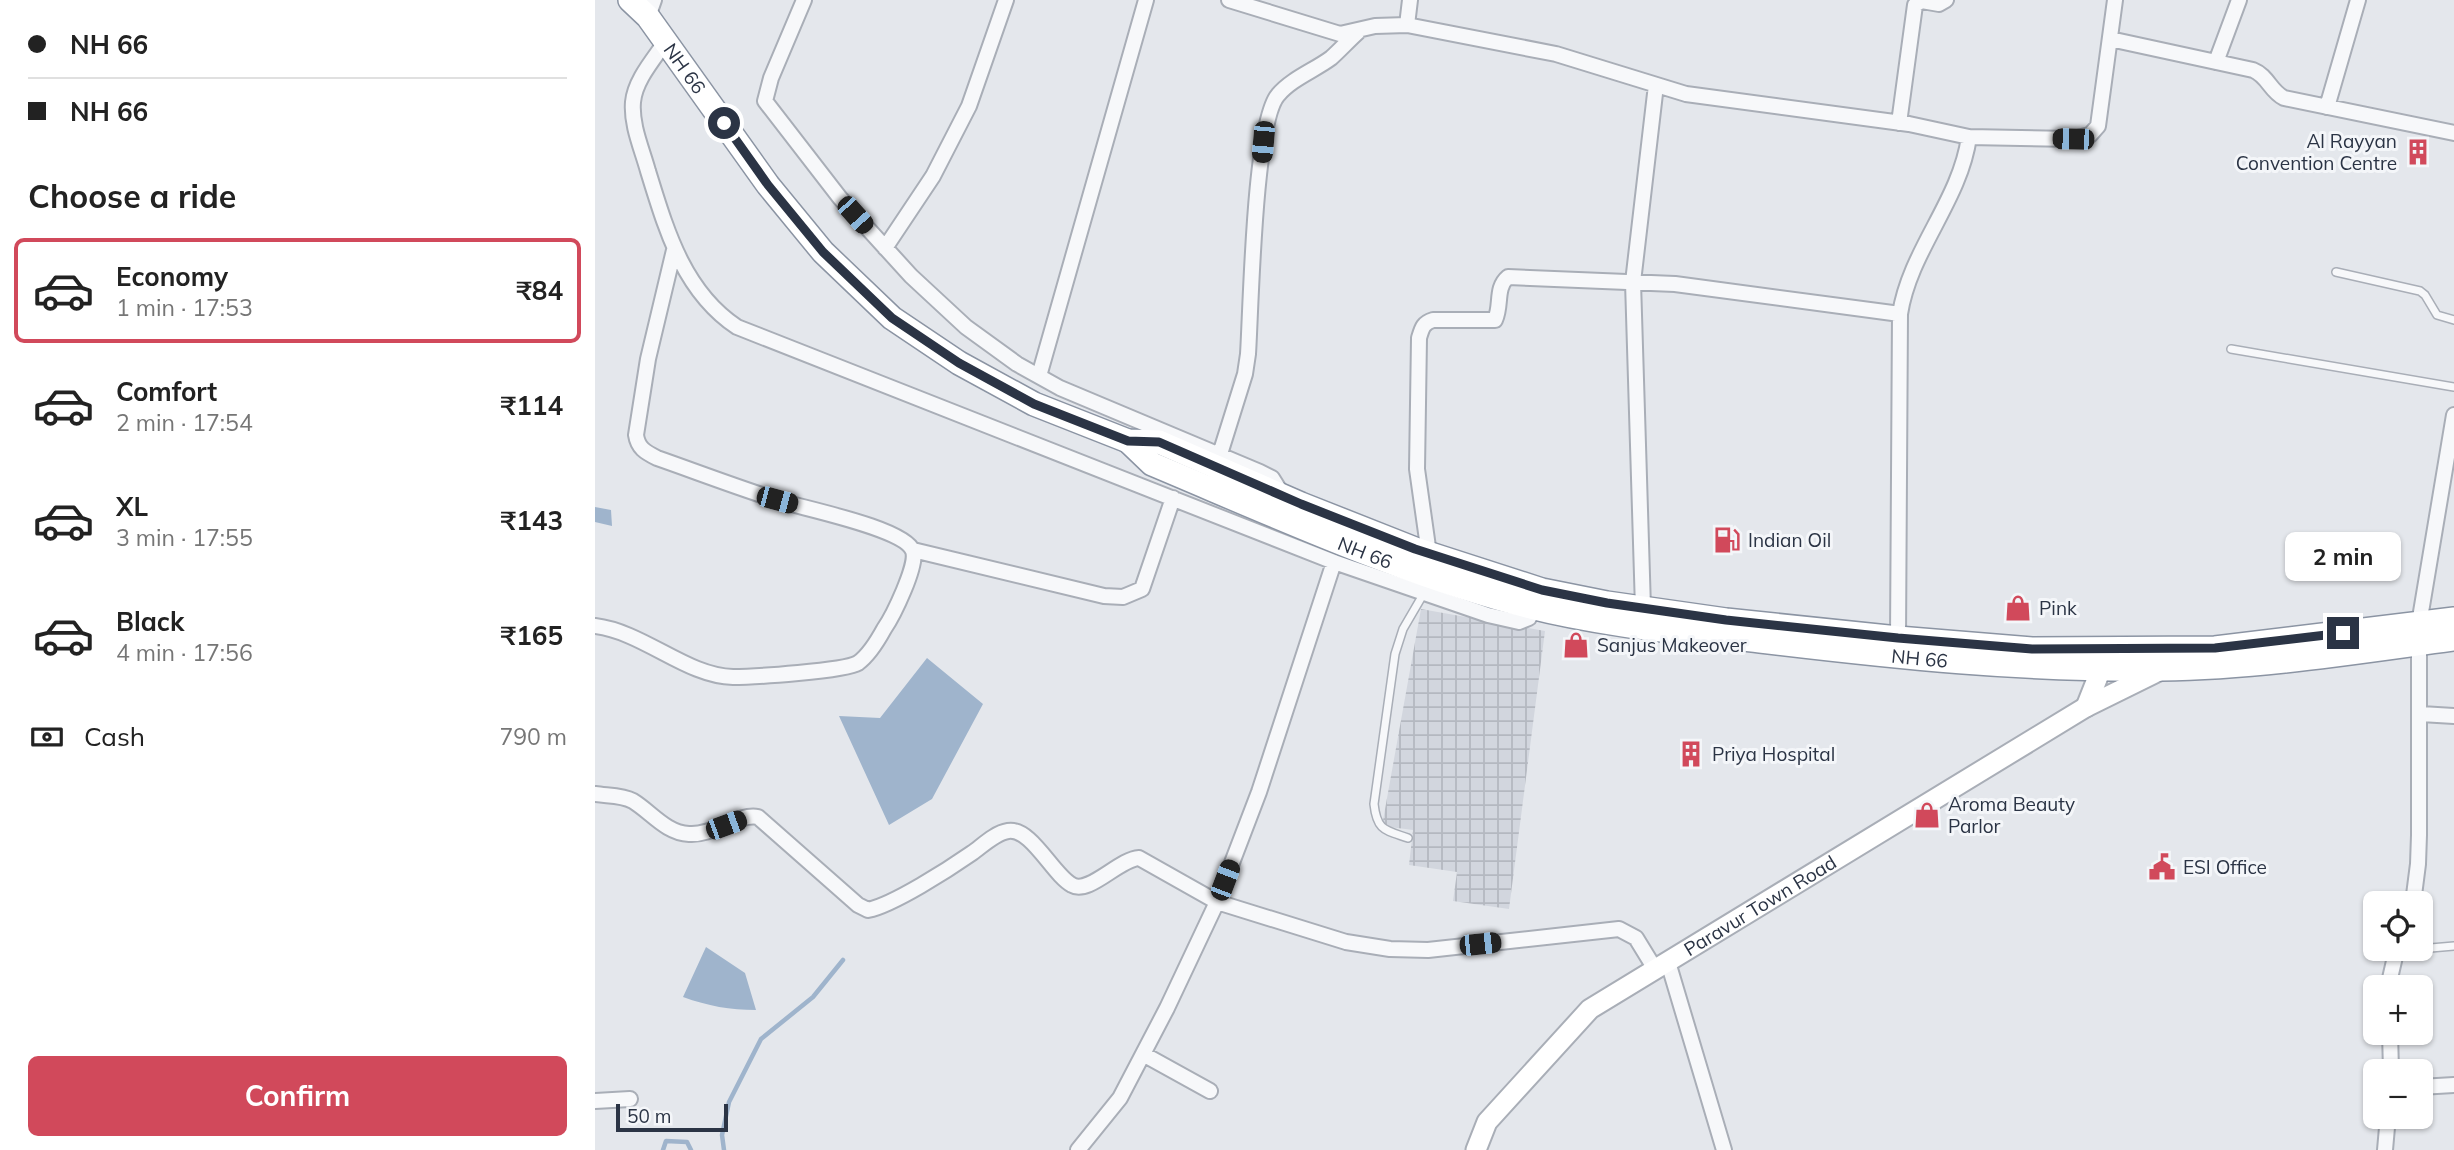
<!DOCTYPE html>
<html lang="en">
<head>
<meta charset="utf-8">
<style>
	:root { --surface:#fff; --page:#f2f2f2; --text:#222; --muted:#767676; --line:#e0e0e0; --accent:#d1495b }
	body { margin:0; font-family:Mulish,sans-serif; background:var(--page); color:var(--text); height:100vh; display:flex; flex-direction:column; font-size:26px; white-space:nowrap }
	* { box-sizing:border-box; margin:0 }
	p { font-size:23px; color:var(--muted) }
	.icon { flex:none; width:38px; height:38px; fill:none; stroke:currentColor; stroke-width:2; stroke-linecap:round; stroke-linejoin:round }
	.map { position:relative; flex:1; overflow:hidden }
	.panel { display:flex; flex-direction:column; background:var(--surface); width:595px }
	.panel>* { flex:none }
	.guide { display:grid; align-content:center; height:154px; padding:0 28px; background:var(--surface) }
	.fabs { position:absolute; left:1768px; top:891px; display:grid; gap:14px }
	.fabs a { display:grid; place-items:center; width:70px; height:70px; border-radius:10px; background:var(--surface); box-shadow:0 2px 5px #0004; font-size:35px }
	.scale { position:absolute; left:21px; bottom:18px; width:112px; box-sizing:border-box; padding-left:7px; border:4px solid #2b3445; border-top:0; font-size:19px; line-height:24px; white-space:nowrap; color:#2b3445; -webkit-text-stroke:5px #f4f6f9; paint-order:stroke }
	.end { position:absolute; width:32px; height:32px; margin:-16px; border:9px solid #2b3445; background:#fff; box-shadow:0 0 0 4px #fff }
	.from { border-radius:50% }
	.bubble { position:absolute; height:49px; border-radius:10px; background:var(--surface); box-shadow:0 2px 5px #0004; font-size:23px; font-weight:700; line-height:49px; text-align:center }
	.car { position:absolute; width:21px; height:42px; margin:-21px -10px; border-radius:9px; box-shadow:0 0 5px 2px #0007; background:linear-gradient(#222 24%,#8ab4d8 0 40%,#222 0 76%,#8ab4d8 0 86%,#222 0) }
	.guide b { display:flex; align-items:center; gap:24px; height:66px; font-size:26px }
	.guide b+b { border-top:2px solid var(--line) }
	.guide i { width:18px; height:18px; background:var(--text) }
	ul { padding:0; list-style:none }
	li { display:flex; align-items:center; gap:21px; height:105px; margin:0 14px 10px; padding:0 14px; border:4px solid transparent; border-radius:10px }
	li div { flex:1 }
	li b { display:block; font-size:26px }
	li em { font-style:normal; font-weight:700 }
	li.current { border-color:var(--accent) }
	li>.icon { width:63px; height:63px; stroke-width:1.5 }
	h2 { padding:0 28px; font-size:32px; line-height:84px }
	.pay { display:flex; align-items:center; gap:18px; height:77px; padding:0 28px; font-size:26px }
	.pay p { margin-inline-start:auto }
	.primary-button { display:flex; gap:14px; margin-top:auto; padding:14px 28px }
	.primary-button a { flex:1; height:80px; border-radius:10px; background:var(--accent); color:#fff; font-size:28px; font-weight:700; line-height:80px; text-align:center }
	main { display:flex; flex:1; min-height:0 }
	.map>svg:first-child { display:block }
	.industrial { fill:url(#industrial-grid) }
	.water { fill:#9fb4cc }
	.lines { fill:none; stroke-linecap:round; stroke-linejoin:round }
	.stream { stroke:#9fb4cc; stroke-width:4.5 }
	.service-casing { stroke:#a9aeb7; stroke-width:10 }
	.minor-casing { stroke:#a9aeb7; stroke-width:18 }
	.secondary-casing { stroke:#a9aeb7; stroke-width:23 }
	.trunk-casing { stroke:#8b94a3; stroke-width:26 }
	.service { stroke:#f7f8fa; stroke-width:7 }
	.minor { stroke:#f7f8fa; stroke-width:14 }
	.secondary { stroke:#fff; stroke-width:19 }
	.trunk { stroke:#fff; stroke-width:23 }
	.route { stroke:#2b3445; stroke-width:9 }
	.labels { text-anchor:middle; stroke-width:6; stroke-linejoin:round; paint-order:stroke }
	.street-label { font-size:19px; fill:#2b3445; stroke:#f4f6f9 }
	.poi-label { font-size:19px; fill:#2b3445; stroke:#f4f6f9; text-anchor:start }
</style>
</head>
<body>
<main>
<section class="panel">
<div class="guide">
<b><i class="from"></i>NH 66</b>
<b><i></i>NH 66</b>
</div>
<h2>Choose a ride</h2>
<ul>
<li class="current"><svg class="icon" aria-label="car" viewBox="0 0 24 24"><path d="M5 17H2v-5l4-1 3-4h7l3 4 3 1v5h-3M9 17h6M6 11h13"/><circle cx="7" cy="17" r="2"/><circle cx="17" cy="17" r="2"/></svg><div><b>Economy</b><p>1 min · 17:53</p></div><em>₹84</em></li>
<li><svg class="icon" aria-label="car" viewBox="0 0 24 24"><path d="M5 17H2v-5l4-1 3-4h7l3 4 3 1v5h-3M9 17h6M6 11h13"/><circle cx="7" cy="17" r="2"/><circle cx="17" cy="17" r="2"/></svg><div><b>Comfort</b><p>2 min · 17:54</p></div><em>₹114</em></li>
<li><svg class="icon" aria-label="car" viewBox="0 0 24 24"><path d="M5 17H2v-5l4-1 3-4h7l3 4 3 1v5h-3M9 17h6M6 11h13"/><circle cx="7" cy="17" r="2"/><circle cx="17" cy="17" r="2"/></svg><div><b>XL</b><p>3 min · 17:55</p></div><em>₹143</em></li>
<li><svg class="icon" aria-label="car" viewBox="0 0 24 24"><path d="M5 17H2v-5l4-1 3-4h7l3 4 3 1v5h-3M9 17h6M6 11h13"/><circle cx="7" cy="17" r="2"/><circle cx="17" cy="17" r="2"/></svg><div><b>Black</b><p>4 min · 17:56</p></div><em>₹165</em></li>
</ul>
<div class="pay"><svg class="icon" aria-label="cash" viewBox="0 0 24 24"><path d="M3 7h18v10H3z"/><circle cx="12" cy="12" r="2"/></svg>Cash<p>790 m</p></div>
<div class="primary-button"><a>Confirm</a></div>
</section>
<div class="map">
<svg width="1859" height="1150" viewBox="0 0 1859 1150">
	<defs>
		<pattern id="industrial-grid" width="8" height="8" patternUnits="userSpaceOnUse" patternTransform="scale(1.75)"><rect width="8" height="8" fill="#d2d6de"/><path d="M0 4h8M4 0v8" fill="none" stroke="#b4b8c0"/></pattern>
	</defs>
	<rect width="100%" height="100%" fill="#e4e7ec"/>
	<path class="industrial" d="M826,609l124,22 -36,278 -56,-8 4,-29 -48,-7 4,-35 -31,-4z"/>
	<path class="water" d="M0,507l16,3 1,16 -17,-4z
		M332,658l56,46 -51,95 -43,26 -50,-109 41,2z
		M111,947l39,26 11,37c-26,0 -48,-4 -73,-13z"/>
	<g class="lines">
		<path class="stream" d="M68,1150l3,-9 21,1 4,8
			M129,1150l-2,-15 7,-33 32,-63 52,-42 30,-37"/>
		<g class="service-casing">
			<path id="service" d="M1741,272l84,19 5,4 12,20 17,5
				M1636,349l223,38
				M813,838c-23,-8 -31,-7 -34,-34l21,-150 8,-25 21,-36
				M1801,951l58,-5"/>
		</g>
		<g class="minor-casing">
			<path id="minor" d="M209,0l-33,78 -6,23 75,97 71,78 55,51 51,37 43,24 200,84 12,6 10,16
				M634,0l111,34 35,-8 32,-1 149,29 130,40 223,30 60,13 104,2 17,-4 8,-9 17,-126
				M53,17l6,-17
				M812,25l3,-25
				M1515,39l143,31c15,6 17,21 31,28l170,35
				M71,41c-12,18 -31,39 -33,61 -2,23 9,47 15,69 18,58 35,120 89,156l597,235 154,53 31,7 10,-4 4,-11
				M1621,62l23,-62
				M1732,107l31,-107
				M1304,123l16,-118 7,-4 17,3 7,-4
				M290,248l48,-72 36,-70 37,-106
				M444,376l107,-376
				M625,454l25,-80 3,-20c3,-46 6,-231 30,-259 13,-16 37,-25 53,-37 9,-8 18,-18 27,-26
				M318,550l191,46 19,1 19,-8 31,-91
				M834,554l-12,-85 2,-131c3,-10 4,-15 14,-18h62c7,-15 0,-32 13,-43l167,7 225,30
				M1048,608l-10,-326 23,-197
				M0,626c49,6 91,50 138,51 20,0 112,-6 125,-14 11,-8 20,-23 26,-34 9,-13 34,-64 29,-78 -8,-23 -112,-43 -136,-51 -41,-13 -80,-28 -120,-42 -12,-6 -19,-10 -21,-23l12,-76 26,-109
				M1303,638l2,-324c10,-64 60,-113 69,-177
				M1826,714l33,2
				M0,794c12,2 27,1 38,7 18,11 33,32 56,33 23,2 49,-21 69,-17l100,88 10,5c25,-5 81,-41 104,-57 10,-7 23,-20 36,-22 23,-4 45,44 64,54 17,10 47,-26 67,-27l78,44 129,40 44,7 38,1 191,-21 17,9 19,31
				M1818,903l5,-39 1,-29v-211l35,-209
				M1073,962l56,188
				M1793,987l9,-39
				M1795,1032l1,39
				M548,1054l67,37
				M1825,1087l34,-2
				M0,1101l35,-2
				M483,1150l42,-52 47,-90 50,-106 42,-110 75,-230
				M1790,1150l3,-34"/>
		</g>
		<g class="secondary-casing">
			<g id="secondary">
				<path d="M1491,707l15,-38"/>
				<path id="s1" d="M881,1150l11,-28 103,-113 496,-302 77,-38"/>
			</g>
		</g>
		<g class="trunk-casing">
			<g id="trunk">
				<path id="s2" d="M35,0l18,17 120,168 55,67 69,66 67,45 75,41 94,37 31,1 142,62 114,45 127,41 65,13 119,17 172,18 134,11 183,-1 239,-29"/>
				<path id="s3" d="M533,441l24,23c119,50 239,105 363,139 80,22 163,29 245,38 133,16 266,30 401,28 98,-1 196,-17 293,-30"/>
			</g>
		</g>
		<use href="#service" class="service"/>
		<use href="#minor" class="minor"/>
		<use href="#secondary" class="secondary"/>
		<use href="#trunk" class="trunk"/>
	</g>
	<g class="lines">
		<path class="route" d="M129,123l44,62 55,67 69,66 67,45 75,41 94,37 31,1 142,62 114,45 127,41 65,13 119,17 172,18 134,11 183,-1 128,-15"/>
	</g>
	<defs>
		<g id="building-bare" transform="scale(2.1)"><path d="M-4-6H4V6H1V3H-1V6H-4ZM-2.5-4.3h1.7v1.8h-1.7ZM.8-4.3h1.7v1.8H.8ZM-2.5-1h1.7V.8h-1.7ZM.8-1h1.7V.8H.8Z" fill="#d1495b" stroke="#f4f6f9" stroke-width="2.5" paint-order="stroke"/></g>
		<g id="fuel-bare" transform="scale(2.1)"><path d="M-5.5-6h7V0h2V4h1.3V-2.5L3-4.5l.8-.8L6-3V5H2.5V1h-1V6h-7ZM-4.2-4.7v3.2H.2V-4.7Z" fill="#d1495b" stroke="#f4f6f9" stroke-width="2.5" paint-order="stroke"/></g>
		<g id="shop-bare" transform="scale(2.1)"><path d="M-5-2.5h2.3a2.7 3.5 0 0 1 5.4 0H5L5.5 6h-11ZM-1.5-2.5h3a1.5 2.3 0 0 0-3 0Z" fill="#d1495b" stroke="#f4f6f9" stroke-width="2.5" paint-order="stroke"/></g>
		<g id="civic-bare" transform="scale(2.1)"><path d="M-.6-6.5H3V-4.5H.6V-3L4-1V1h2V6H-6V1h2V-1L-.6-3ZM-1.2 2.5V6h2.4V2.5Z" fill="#d1495b" stroke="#f4f6f9" stroke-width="2.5" paint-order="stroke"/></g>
	</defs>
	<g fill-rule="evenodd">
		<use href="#building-bare" x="1823" y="152"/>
		<use href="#fuel-bare" x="1132" y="540"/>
		<use href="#shop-bare" x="1423" y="608"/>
		<use href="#shop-bare" x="981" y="645"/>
		<use href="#building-bare" x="1096" y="754"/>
		<use href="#shop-bare" x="1332" y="815"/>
		<use href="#civic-bare" x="1567" y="867"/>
	</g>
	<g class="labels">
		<g class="street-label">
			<text dy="7" stroke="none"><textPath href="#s2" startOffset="88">NH 66</textPath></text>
			<text dy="7" stroke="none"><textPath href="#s3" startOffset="264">NH 66</textPath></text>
			<text dy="7" stroke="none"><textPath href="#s3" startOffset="831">NH 66</textPath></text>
			<text dy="7" stroke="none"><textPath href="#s1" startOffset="382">Paravur Town Road</textPath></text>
		</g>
		<g class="poi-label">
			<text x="1802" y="148" text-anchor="end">Al Rayyan<tspan x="1802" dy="22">Convention Centre</tspan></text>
			<text x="1153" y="547">Indian Oil</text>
			<text x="1444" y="615">Pink</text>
			<text x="1002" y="652">Sanjus Makeover</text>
			<text x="1117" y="761">Priya Hospital</text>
			<text x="1353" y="811">Aroma Beauty<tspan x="1353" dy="22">Parlor</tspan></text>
			<text x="1588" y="874">ESI Office</text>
		</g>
	</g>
</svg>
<div class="fabs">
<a><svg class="icon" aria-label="locate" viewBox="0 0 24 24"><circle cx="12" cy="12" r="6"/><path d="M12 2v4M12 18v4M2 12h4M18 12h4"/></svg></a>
<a>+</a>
<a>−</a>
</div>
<div class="scale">50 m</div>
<i class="end from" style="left:129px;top:123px"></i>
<i class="end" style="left:1748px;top:633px"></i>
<div class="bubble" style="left:1690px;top:532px;width:116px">2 min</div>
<i class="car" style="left:1478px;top:139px;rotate:271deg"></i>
<i class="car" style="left:668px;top:142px;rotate:185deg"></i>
<i class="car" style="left:260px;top:215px;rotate:138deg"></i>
<i class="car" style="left:182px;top:500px;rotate:105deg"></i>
<i class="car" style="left:131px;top:825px;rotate:70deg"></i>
<i class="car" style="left:630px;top:880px;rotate:21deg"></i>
<i class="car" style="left:885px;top:944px;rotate:84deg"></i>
</div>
</main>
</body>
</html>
